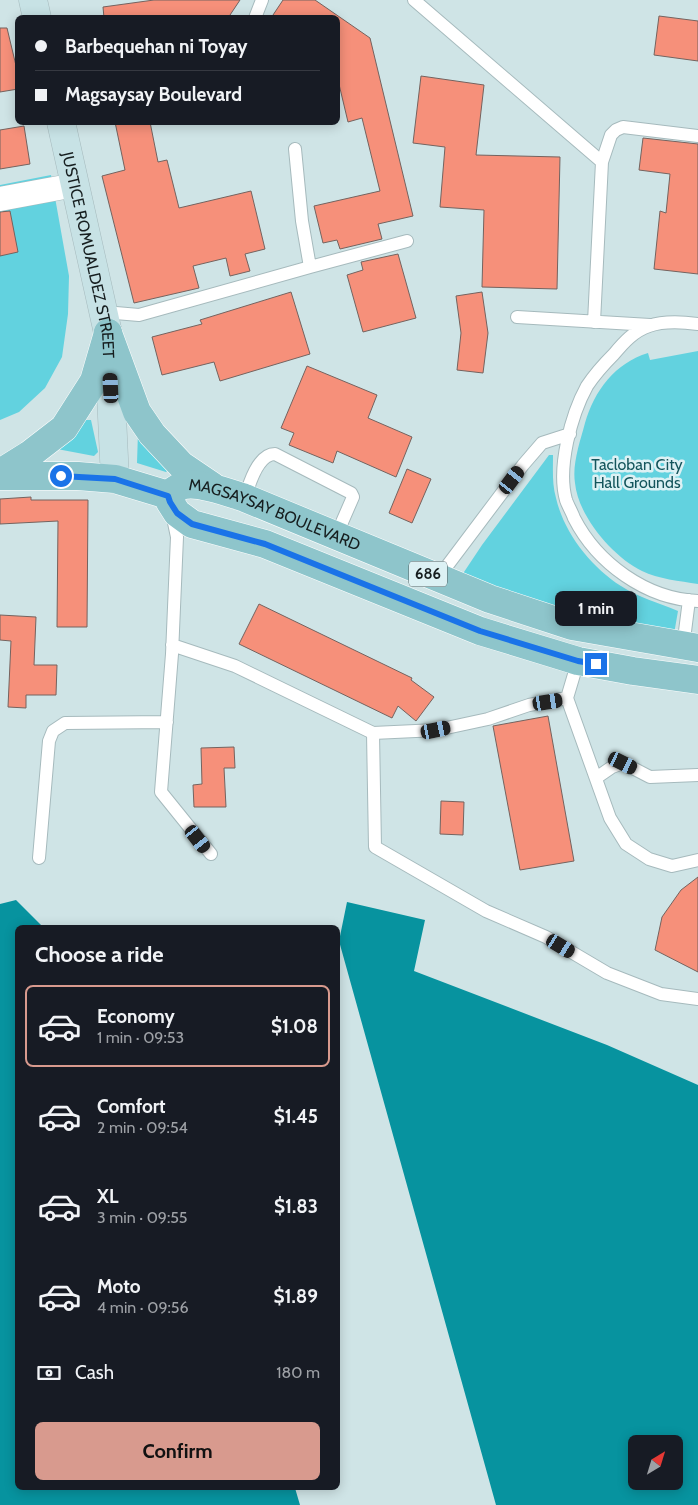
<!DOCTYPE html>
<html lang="en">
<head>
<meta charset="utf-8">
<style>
	:root { --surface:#171b24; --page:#20242c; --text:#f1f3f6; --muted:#9ea1a6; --line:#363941; --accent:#d89a8e }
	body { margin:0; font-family:Cabin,sans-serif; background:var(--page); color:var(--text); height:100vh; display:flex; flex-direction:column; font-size:19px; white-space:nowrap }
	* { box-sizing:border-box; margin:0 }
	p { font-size:16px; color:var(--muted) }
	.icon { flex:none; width:28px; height:28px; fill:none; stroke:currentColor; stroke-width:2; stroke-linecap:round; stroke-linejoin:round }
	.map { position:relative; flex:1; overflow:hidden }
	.side { position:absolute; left:15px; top:925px; width:325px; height:565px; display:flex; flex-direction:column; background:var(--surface); border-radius:8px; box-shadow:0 2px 12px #0003 }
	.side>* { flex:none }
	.guide { position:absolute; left:15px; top:15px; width:325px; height:110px; border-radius:8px; box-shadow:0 2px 12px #0003; display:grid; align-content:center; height:110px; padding:0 20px; background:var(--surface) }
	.needle { width:32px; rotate:38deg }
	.controls { position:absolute; left:628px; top:1435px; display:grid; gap:10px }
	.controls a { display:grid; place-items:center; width:55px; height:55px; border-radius:8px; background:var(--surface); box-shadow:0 2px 12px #0003; font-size:25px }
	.end { position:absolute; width:22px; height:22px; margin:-11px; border:6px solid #1a73e8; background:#fff; box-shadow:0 0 0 2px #fff }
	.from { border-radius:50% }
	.bubble { position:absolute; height:35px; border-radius:8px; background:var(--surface); box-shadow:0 2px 12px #0003; font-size:16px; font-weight:700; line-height:35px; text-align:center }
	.car { position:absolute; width:15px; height:30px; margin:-15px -8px; border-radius:6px; box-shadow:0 0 4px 1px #0007; background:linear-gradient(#222 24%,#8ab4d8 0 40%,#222 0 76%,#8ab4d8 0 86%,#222 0) }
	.guide b { display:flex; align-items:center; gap:18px; height:48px; font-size:19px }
	.guide b+b { border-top:1px solid var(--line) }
	.guide i { width:12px; height:12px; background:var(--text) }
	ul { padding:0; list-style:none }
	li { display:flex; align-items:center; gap:15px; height:82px; margin:0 10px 8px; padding:0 10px; border:2px solid transparent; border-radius:8px }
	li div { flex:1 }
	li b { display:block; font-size:19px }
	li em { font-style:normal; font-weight:700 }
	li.selected { border-color:var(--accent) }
	li>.icon { width:45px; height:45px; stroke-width:1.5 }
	h2 { padding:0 20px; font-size:22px; line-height:60px }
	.pay { display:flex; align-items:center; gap:12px; height:55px; padding:0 20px; font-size:19px }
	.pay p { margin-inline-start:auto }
	.cta { display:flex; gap:10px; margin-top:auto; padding:10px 20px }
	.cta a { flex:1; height:58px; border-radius:8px; background:var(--accent); color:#111; font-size:20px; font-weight:700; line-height:58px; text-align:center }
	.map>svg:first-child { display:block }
	.green { fill:#62d2df }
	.water { fill:#07939f; fill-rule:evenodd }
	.building { fill:#f6907a; stroke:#74635f }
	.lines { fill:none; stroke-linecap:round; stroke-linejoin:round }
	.lane-casing { stroke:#a6babd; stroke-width:14 }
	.street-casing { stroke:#a6babd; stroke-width:25 }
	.secondary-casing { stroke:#a6babd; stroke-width:29 }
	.primary-casing { stroke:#fff; stroke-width:29 }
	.lane { stroke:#fff; stroke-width:12 }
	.street { stroke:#fff; stroke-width:24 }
	.secondary { stroke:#c7e2e5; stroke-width:28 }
	.primary { stroke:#8ec5cb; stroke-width:28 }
	.route { stroke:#1a73e8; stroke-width:6 }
	.labels { text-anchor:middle; stroke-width:5; stroke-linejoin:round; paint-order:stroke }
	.shield { fill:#dcf1f4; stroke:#515d5f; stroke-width:1 }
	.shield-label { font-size:15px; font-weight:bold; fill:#161e1f }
	.street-label { font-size:16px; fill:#161e1f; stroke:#dcf1f4 }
	.park-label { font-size:16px; fill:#14555c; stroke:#dcf1f4 }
</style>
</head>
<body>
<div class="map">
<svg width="698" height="1505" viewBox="0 0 698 1505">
	<rect width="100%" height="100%" fill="#cfe4e6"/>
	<path class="green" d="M51,175l18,101 -1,38 -6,43 -17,31 -26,24 -19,8v-235z
		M698,351v233c-18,-3 -40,-5 -56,-13 -29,-14 -64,-55 -67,-88 -3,-19 5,-41 10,-60 9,-32 30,-60 63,-70l2,7z
		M85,420h6l7,32 -4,4 -37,-7z
		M138,432l33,36 -5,4 -29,-9z
		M549,455h4c0,15 -1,29 3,43 8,35 35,69 65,88 17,11 38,17 57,25l-4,23 -88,-16 -124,-43 20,-30z"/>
	<path class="water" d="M16,900l27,27 -25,1v560h277l5,17h-300v-601z
		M347,902l78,18 -11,51 193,74 91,40v420h-202l-157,-564zM636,1444h38v37h-38z"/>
	<path class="building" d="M154,0h86l-12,18h-124l-1,-11z
		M283,0h32l55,38 43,178 -35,8 4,15 -42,10 -3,-9 -14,3 -9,-37 66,-15 -18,-73 -14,4 -10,-42v-62h-67z
		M659,16l39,5v40l-44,-6z
		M0,28h7l11,46v15l-18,3z
		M421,76l63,9 -8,70 84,2 -3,132 -75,-2 2,-77 -44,-3 5,-60 -32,-4z
		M115,122h35l8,40 9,-2 12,48 72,-17 14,58 -20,5 5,17 -20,5 -4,-18 -33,8 6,22 -65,15 -32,-127 23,-6z
		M24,126l6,38 -30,5v-39z
		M643,138l55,6v130l-44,-5 6,-58 6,2 4,-39 -31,-4z
		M10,211l8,41 -18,4v-44z
		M398,254l18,64 -53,14 -16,-57 16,-5 -2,-8z
		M291,292l19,62 -90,27 -6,-19 -52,13 -10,-38 50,-13 -2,-4z
		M482,292l6,41 -5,40 -26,-3 4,-37 -5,-37z
		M307,366l70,29 -9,23 44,19 -16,40 -59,-26 -4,12 -44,-18 5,-12 -13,-5z
		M407,469l24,10 -19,44 -23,-10z
		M31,497v3h57l-1,127h-30l1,-106 -58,3v-25z
		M259,604l153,74 -1,2 23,17 -18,24 -18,-15 -6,12 -153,-74z
		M0,615l36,2 -2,48h23l-1,30h-30v13l-18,-1 3,-66 -11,-1z
		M548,716l26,145 -54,9 -27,-144z
		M234,747l1,21h-11l2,39h-32l-1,-22 9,-1 -1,-36z
		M441,801l23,1 -1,33 -23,-1z
		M698,877v95l-43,-22 7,-33 19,-27z"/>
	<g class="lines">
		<g class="lane-casing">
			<path id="lane" d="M414,0l188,162
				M255,18l7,-18
				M310,267l97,-26
				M104,312l35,3 171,-48 -8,-46 -7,-72
				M517,317l133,8
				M594,322l8,-160 9,-27 5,-5 7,-3 75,9
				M698,324c-15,-2 -35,-3 -49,2 -15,5 -25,16 -35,28 -10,10 -19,20 -27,32 -16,29 -30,82 -21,114 2,6 6,12 8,18 23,45 72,81 124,83
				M245,498c4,-14 13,-44 30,-44l76,39 2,4 -17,39
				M172,513l5,24 -5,117 -11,138 50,62
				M438,578l85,-113 19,-22 28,-9
				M172,645l63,21 138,67 64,-3 51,-11 41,-14 38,-7
				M683,647l6,-47
				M578,661l-11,37 43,120 16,26 23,15 23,7 26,-6
				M373,733l2,114 111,64 60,26 61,36 54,21 37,5
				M596,778l16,-11 11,-4 27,14 48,-2
				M39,858l10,-117 4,-10 12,-8 102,-1"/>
		</g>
		<g class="street-casing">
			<path id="street" d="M0,199l75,-14"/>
		</g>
		<g class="secondary-casing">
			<g id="secondary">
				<path d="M33,0l4,18"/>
				<path id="s1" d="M61,122l47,211 7,146"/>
			</g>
		</g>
		<g class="primary-casing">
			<g id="primary">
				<path d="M108,333l29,79 15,22 29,31 31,21"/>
				<path d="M0,473l29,-18 35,-27 30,-47 14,-48"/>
				<path d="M0,476h78l37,3 53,16"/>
				<path d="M168,495l2,7 7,11 15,11 73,20 215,87 98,30 55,10 65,9"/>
				<path id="s2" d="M168,495c5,-4 10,-9 17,-10 16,-3 44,8 60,13l245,101 82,27 126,22"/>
			</g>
		</g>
		<use href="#lane" class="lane"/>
		<use href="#street" class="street"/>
		<use href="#secondary" class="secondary"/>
		<use href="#primary" class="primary"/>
	</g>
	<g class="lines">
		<path class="route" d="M61,476l54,3 53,17 2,6 7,11 15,11 73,20 215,87 98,30 18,3"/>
	</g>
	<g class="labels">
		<rect class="shield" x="409" y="561.5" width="38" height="25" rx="4"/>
		<g class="shield-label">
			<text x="428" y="579">686</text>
		</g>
		<g class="street-label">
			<text dy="6" stroke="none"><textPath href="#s1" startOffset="136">JUSTICE ROMUALDEZ STREET</textPath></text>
			<text dy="6" stroke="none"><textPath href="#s2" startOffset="115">MAGSAYSAY BOULEVARD</textPath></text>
		</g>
		<g class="park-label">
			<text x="637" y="470">Tacloban City<tspan x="637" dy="18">Hall Grounds</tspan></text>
		</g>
	</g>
</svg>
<div class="controls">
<a><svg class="needle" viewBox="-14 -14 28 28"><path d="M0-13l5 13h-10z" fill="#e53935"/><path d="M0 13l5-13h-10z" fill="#9ea1a6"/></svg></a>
</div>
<i class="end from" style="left:61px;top:476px"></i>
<i class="end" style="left:596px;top:664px"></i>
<div class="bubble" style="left:555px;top:591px;width:82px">1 min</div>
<i class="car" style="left:111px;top:388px;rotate:357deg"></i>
<i class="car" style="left:512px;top:480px;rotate:37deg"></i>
<i class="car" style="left:548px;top:702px;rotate:81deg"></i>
<i class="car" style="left:436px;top:730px;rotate:78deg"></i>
<i class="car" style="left:623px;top:763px;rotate:116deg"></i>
<i class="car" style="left:198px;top:839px;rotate:142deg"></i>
<i class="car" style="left:561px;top:946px;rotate:121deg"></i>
<div class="guide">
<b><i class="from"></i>Barbequehan ni Toyay</b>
<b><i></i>Magsaysay Boulevard</b>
</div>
<section class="side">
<h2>Choose a ride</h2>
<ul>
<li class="selected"><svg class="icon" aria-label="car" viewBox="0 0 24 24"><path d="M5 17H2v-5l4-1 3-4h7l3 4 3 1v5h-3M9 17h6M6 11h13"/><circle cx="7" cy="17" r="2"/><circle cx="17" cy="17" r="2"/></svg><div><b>Economy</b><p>1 min · 09:53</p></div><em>$1.08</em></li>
<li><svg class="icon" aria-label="car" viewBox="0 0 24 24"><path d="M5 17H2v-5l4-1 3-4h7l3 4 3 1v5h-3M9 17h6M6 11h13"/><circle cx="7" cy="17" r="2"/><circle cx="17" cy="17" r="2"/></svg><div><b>Comfort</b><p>2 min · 09:54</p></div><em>$1.45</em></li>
<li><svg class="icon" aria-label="car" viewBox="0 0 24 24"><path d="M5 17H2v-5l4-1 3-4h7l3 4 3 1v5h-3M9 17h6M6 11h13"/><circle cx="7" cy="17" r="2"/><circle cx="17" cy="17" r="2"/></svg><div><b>XL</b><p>3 min · 09:55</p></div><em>$1.83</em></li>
<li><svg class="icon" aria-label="car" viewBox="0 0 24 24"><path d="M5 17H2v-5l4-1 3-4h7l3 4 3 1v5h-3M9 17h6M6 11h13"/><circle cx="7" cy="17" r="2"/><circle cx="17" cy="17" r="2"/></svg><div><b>Moto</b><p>4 min · 09:56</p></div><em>$1.89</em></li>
</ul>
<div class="pay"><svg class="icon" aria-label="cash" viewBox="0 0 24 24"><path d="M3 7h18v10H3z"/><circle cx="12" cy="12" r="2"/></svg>Cash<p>180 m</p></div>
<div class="cta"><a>Confirm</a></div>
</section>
</div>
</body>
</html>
